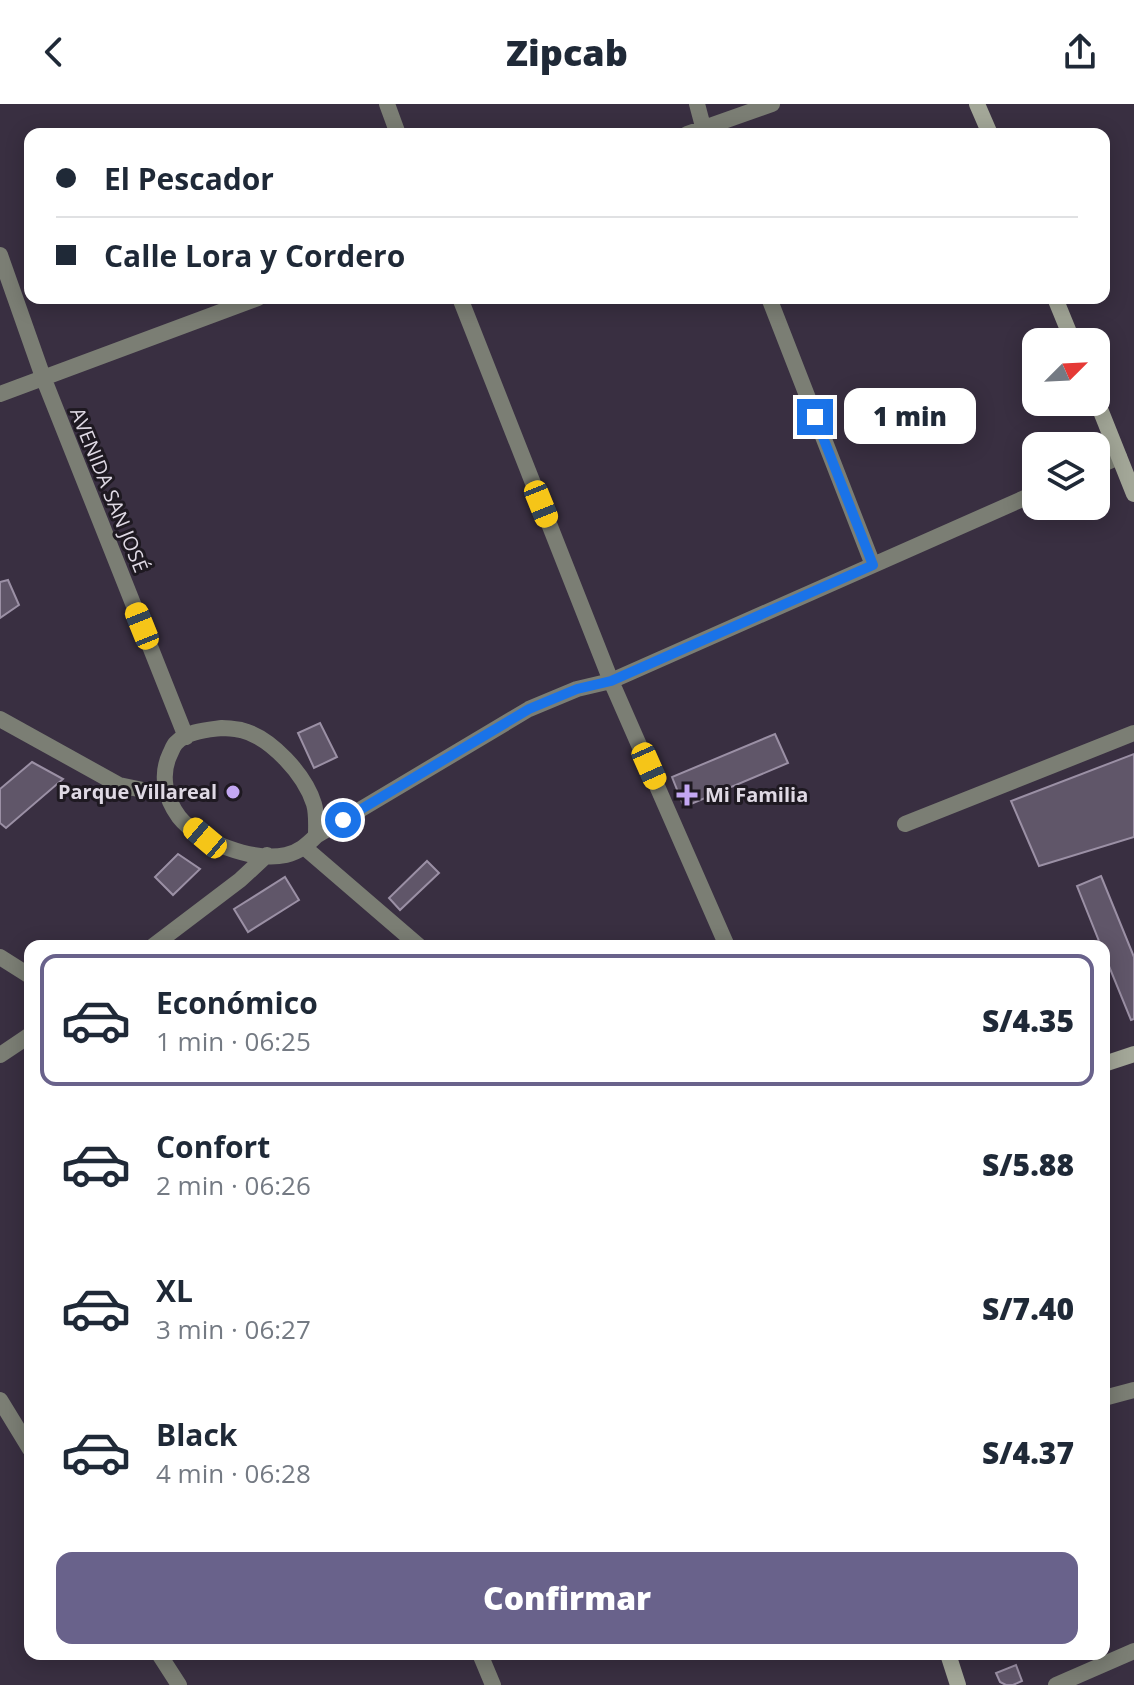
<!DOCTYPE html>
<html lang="es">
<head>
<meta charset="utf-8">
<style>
	:root { --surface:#fff; --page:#f6f6f7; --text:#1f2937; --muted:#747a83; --line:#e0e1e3; --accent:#69628b }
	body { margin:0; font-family:"Open Sans",sans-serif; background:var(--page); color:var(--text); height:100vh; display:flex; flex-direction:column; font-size:30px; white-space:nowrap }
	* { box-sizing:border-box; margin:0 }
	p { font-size:26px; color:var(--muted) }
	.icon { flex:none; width:44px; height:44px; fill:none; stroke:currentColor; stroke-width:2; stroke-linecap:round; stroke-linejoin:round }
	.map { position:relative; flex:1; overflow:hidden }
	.side { position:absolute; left:24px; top:836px; width:1086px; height:720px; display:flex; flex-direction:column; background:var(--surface); border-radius:16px; box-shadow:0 4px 20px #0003 }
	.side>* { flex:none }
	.hud { position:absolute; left:24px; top:24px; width:1086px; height:176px; border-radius:16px; box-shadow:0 4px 20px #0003; display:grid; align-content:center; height:176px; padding:0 32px; background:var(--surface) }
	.needle { width:52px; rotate:66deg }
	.tools { position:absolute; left:1022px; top:224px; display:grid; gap:16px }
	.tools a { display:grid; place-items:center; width:88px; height:88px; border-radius:16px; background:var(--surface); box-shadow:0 4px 20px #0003; font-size:40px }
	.end { position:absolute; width:36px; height:36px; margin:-18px; border:10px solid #1a73e8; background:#fff; box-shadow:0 0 0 4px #fff }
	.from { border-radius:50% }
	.bubble { position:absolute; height:56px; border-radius:16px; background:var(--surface); box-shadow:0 4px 20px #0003; font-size:26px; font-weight:800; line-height:56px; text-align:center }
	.car { position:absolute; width:24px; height:48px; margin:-24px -12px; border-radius:10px; box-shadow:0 0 6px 2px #0007; background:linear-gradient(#f5c518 24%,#345 0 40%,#f5c518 0 76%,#345 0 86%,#f5c518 0) }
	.hud b { display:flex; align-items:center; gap:28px; height:76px; font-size:30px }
	.hud b+b { border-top:2px solid var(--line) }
	.hud i { width:20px; height:20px; background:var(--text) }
	ul { padding:14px 0 0; list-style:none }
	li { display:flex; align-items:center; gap:24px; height:132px; margin:0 16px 12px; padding:0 16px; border:4px solid transparent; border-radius:16px }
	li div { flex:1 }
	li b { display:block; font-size:30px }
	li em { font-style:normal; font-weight:800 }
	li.on { border-color:var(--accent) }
	li>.icon { width:72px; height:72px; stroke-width:1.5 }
	.primary-button { display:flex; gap:16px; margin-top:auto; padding:16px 32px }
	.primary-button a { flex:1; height:92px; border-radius:16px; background:var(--accent); color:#fff; font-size:32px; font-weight:800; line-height:92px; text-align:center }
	header { display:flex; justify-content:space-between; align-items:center; height:104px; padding:0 32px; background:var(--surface); font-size:36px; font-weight:800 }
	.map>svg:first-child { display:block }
	.building { fill:#605669; stroke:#9b90a5; stroke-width:2 }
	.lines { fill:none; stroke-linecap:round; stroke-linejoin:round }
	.lane { stroke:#7b7e74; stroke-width:16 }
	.street { stroke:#7b7e74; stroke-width:16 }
	.secondary { stroke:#a3a798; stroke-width:16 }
	.route { stroke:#1a73e8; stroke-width:10 }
	.poi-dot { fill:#c3a7f2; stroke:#1e1921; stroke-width:3 }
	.labels { text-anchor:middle; stroke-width:6; stroke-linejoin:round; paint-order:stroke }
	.street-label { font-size:20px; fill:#dfd9e4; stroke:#1e1921 }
	.poi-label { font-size:20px; font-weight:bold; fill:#dfd9e4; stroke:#1e1921; text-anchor:end }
</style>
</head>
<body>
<header><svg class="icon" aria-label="back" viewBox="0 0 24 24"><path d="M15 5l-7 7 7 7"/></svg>Zipcab<svg class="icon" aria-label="share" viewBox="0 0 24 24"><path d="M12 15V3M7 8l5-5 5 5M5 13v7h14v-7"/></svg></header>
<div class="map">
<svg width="1134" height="1581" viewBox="0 0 1134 1581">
	<rect width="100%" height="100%" fill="#392f41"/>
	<path class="building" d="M8,476l11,25 -19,13v-36z
		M320,619l17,34 -23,11 -16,-35z
		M775,630l13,29 -104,44 -12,-30z
		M1134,650v83l-95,29 -28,-65z
		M32,658l31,17 -57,49 -6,-5v-34z
		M178,750l22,15 -27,26 -18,-18z
		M427,757l12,12 -39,37 -11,-12z
		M1101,772l33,81v62l-3,1 -27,-66v-8h-3l-24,-60z
		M285,773l14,23 -51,32 -14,-23z
		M1016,1561l6,16 -9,4h-7l-6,-3 -4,-9z"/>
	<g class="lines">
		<path class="lane" d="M905,720l229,-91"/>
		<path class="street" d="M387,0l11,30
			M697,0l8,30
			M687,30l85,-30
			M0,151l43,122 143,360
			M460,194l151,383 116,265
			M769,194l104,267
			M0,290l258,-96
			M1096,363l23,-10
			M0,615l119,66 48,10
			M222,624c6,0 13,1 19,2 30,7 64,45 73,74 3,10 2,21 2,32 -9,9 -17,16 -30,19 -32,7 -87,-13 -107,-38 -14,-19 -19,-42 -9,-63 2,-4 3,-8 6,-11 11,-12 31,-13 46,-15z
			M316,732l213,-127 48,-20 34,-8 425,-188
			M304,743l115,99
			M153,842l87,-66 27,-25
			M0,853l30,19
			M0,951l30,-20
			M1104,1294l30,-8
			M0,1296l30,49
			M159,1550l20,31
			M480,1550l13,31
			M1056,1581l78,-34"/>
		<path class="secondary" d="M977,0l13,30
			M1055,194l18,44
			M1096,295l38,95
			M1104,960l30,-10
			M948,1550l10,31"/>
	</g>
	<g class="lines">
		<path class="route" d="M343,716l186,-111 48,-20 34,-8 262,-116 -58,-148"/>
	</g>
	<g class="poi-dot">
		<circle cx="233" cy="688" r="8"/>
		<path d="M683 679h8v8h8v8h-8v8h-8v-8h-8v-8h8z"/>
	</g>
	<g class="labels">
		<g class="street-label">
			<text transform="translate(109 386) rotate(68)" y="7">AVENIDA SAN JOSÉ</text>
		</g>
		<g class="poi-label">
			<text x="217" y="695">Parque Villareal</text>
			<text x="705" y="698" text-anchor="start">Mi Familia</text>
		</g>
	</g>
</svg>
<div class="tools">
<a><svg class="needle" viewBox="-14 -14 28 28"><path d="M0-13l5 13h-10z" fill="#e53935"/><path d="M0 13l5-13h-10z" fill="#747a83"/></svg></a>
<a><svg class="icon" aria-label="layers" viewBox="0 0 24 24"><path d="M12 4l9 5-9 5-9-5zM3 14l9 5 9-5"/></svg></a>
</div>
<i class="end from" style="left:343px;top:716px"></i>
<i class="end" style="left:815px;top:313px"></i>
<div class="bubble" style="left:844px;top:284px;width:132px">1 min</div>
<i class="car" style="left:541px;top:400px;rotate:158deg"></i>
<i class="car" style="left:142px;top:522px;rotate:338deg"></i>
<i class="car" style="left:649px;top:662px;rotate:156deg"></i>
<i class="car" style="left:205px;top:734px;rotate:310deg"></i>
<div class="hud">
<b><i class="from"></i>El Pescador</b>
<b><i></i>Calle Lora y Cordero</b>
</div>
<section class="side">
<ul>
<li class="on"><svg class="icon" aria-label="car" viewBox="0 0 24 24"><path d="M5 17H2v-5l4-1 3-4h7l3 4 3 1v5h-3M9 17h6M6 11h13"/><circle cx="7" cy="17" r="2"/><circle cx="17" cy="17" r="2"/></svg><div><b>Económico</b><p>1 min · 06:25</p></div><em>S/4.35</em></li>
<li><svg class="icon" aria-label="car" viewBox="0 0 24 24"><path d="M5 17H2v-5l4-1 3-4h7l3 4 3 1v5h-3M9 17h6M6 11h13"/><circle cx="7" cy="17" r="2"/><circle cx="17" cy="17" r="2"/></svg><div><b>Confort</b><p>2 min · 06:26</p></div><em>S/5.88</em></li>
<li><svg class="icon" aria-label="car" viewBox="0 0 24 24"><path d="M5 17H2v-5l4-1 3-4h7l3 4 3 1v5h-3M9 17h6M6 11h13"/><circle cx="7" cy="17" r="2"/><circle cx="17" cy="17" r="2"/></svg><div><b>XL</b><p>3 min · 06:27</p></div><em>S/7.40</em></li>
<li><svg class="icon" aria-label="car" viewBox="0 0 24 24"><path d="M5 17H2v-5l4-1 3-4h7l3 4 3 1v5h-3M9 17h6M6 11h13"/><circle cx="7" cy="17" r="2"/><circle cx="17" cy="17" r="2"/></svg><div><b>Black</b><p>4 min · 06:28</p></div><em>S/4.37</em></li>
</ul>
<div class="primary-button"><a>Confirmar</a></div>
</section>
</div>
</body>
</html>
